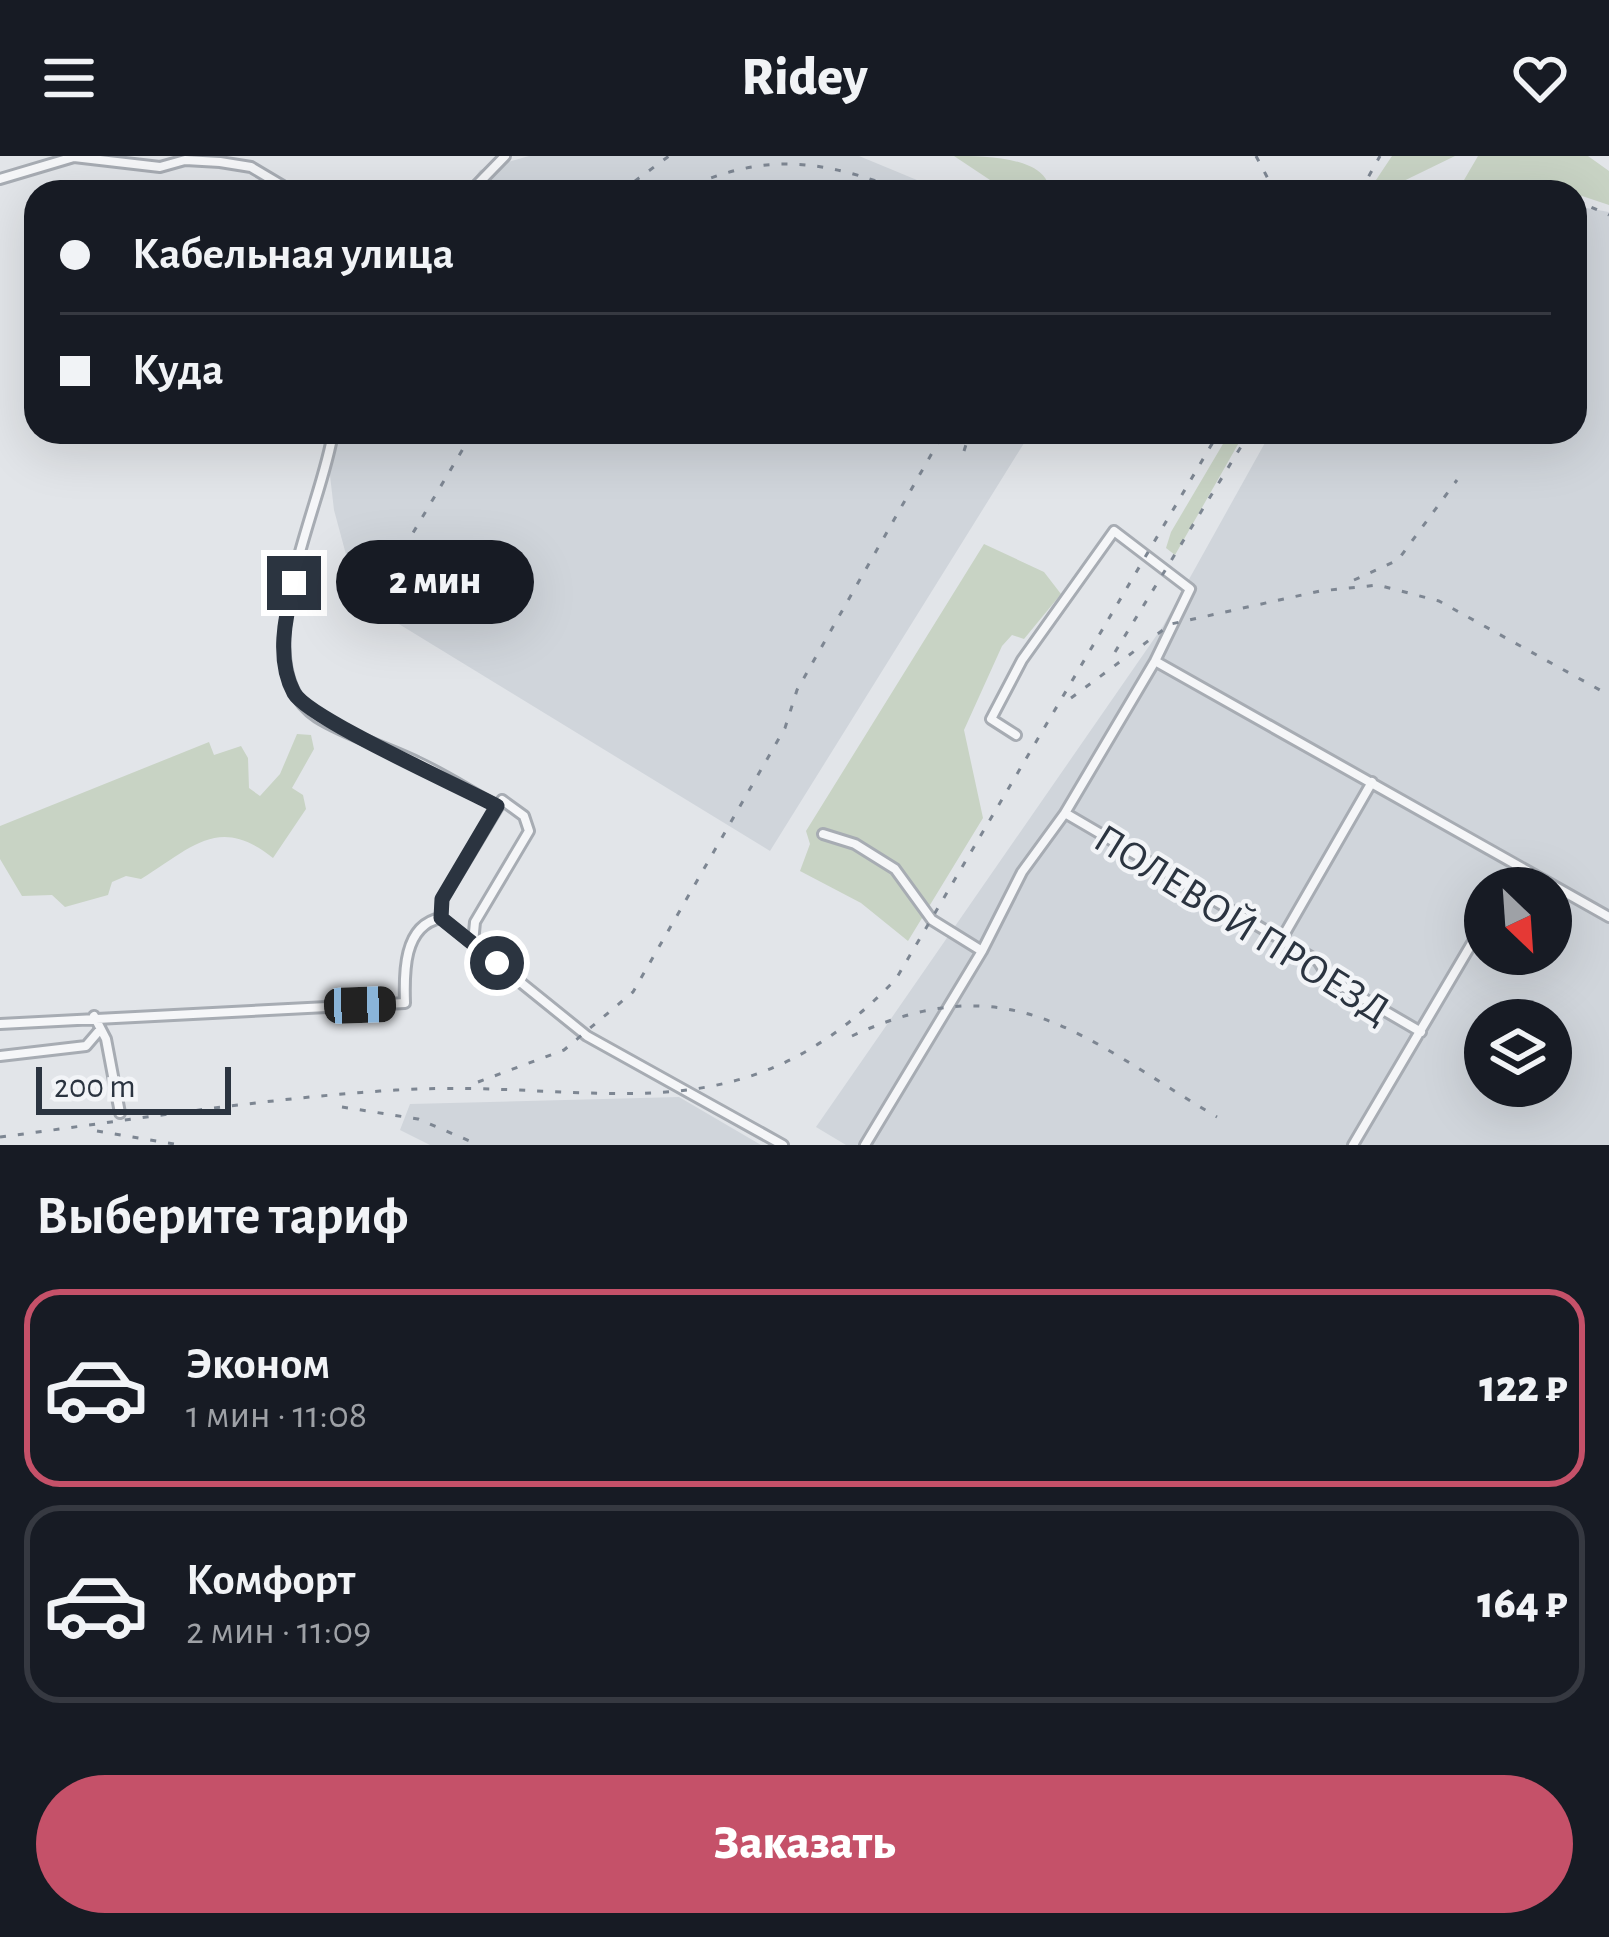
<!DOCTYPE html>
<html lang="ru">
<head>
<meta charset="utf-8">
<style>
	:root { --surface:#171b24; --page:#242831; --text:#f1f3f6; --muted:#9ea1a6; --line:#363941; --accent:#c55169 }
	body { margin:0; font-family:"Alegreya Sans",sans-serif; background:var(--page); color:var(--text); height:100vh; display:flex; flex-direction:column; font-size:45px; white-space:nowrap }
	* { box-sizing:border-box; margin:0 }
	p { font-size:39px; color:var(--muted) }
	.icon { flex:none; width:66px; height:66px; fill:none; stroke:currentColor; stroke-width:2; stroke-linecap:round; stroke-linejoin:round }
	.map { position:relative; height:989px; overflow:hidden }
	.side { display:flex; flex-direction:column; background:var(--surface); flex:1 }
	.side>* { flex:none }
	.hud { position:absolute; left:24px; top:24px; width:1563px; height:264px; border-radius:36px; box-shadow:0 12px 48px #0002; display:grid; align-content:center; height:264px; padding:0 36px; background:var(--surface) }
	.needle { width:78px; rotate:155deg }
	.buttons { position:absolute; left:1464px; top:711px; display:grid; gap:24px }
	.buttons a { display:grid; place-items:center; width:108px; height:108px; border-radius:50%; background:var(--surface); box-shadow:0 12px 48px #0002; font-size:60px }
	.scale { position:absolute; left:36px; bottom:30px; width:195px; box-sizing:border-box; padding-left:12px; border:6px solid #2b3440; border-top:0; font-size:33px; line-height:42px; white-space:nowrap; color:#2b3440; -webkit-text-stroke:9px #f2f4f7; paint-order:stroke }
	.end { position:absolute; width:54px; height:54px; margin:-27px; border:15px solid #2b3440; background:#fff; box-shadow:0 0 0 6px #fff }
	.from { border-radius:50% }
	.bubble { position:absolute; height:84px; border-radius:42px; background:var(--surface); box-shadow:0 12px 48px #0002; font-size:39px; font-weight:800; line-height:84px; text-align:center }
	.car { position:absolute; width:36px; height:72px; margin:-36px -18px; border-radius:15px; box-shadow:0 0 9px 3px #0007; background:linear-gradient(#222 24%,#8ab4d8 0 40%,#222 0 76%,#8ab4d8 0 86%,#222 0) }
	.hud b { display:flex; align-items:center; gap:42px; height:114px; font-size:45px }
	.hud b+b { border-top:3px solid var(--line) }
	.hud i { width:30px; height:30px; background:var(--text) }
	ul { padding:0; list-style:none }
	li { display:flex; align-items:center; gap:36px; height:198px; margin:0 24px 18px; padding:0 12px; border:6px solid var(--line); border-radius:36px }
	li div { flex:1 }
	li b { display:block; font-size:45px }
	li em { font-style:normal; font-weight:800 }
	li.current { border-color:var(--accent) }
	li>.icon { width:108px; height:108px; stroke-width:1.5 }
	h2 { padding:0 36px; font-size:54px; line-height:144px }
	.cta { display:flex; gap:24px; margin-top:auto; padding:24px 36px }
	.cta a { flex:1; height:138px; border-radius:72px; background:var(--accent); color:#fff; font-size:48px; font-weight:800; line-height:138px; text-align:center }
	header { display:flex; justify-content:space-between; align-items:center; height:156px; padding:0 36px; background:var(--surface); font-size:54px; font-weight:800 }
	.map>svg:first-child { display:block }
	.built { fill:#d0d5db; fill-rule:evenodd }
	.green { fill:#c8d3c4 }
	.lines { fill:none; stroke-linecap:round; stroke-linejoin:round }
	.street-casing { stroke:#a7acb3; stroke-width:14 }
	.street { stroke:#f5f6f8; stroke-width:8 }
	.rail { stroke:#7d8692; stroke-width:3; stroke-dasharray:6 12; stroke-linecap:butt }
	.route { stroke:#2b3440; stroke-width:15 }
	.labels { text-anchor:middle; stroke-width:9; stroke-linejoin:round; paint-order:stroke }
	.street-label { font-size:42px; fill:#2b3440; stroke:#f2f4f7 }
</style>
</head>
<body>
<header><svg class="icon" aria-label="menu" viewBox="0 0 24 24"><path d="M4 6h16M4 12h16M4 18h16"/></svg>Ridey<svg class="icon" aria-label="heart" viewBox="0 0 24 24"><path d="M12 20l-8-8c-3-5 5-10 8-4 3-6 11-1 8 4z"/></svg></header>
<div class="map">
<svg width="1609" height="989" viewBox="0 0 1609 989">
	<rect width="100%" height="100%" fill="#e2e5e9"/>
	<path class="built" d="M529,0h330l87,36h-481l15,-22z
		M1575,50l34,6v933h-763l-30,-18 347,-501 108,-194h304zM1485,732h66v66h-66zM1485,864h66v66h-66z
		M325,276h706l-261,419 -412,-252 -24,-89z
		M679,941l82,48h-331l-30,-15 10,-26z"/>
	<path class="green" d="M954,0c30,0 94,0 96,36h-42z
		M1392,0h63l-74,36h-13z
		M1478,0h110l21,15v34l-63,-21h-58l-31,8z
		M1230,276h15l-70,123 -9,-7 5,-16z
		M984,388l60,28 17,22 -37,45 -12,-4 -10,11 -38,84 19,88 -75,123 -47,-38 -61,-32 10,-27 -4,-13z
		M297,578l14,1 3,14 -22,39 11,7 3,14 -33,49c-55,-44 -81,-10 -132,21l-15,-3 -14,6 -4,13 -43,12 -13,-12 -30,1 -22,-37v-33l209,-84 5,13 27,-9 7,12 1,30 11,8 20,-22z"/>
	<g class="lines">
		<g class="street-casing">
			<path id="street" d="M0,23l74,-22 86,10 25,-7 35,2 31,5 42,25
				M470,36l35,-36
				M333,276c-9,70 -94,235 -16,285 30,19 68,29 100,45 28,13 54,30 80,44
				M1155,505l454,256
				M1065,657l253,148 12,18 91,53
				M823,678l32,10 40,25 37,51 50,31
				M1504,732l12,-19
				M1281,784l91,-158
				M473,787l2,-21 54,-91 -5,-15 -22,-16 -60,100 -1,18 146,118 196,109
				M94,860l12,23 14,74
				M0,868l405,-21c-1,-29 -2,-78 36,-85
				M0,900l86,-10 12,-14
				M865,989l117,-194 40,-79 43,-59 90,-152 35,-72 -76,-58 -92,129 -31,59 25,16
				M1353,989l132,-224"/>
		</g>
		<use href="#street" class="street"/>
		<path class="rail" d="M1256,0l19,36
			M620,36l49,-36
			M678,36c74,-36 131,-36 209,-7
			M1360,36l20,-36
			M1487,36h55
			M1575,44l34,15
			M964,295l6,-19
			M404,392l69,-116
			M1354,424l44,-20 59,-80
			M1115,496l135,-220
			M1071,542l100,-74 149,-33 58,-6 61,16 170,94
			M852,880c160,-74 231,2 365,81
			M478,926l86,-32 69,-58 152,-264 12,-38 147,-258
			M342,951l76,12 61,26
			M97,975l83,14
			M0,981c132,-17 264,-39 397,-47 203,-12 341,55 499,-111l323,-547"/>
	</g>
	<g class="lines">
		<path class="route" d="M294,427c-9,34 -18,77 0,110 15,26 166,93 203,113l-55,93 -1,19 56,45"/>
	</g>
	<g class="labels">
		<g class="street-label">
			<text transform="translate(1243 767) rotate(32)" y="15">ПОЛЕВОЙ ПРОЕЗД</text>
		</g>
	</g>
</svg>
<div class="buttons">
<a><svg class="needle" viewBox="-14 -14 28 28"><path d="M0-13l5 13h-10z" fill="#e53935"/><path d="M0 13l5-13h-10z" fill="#9ea1a6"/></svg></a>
<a><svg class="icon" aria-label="layers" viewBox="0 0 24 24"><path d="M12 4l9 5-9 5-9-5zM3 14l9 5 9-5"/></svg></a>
</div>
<div class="scale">200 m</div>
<i class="end from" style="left:497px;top:807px"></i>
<i class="end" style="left:294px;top:427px"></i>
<div class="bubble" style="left:336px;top:384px;width:198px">2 мин</div>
<i class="car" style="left:360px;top:849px;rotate:88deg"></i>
<div class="hud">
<b><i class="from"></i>Кабельная улица</b>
<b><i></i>Куда</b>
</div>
</div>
<section class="side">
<h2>Выберите тариф</h2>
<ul>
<li class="current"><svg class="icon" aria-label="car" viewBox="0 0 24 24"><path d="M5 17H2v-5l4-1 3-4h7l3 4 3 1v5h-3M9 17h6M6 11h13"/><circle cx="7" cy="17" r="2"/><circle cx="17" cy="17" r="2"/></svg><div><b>Эконом</b><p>1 мин · 11:08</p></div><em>122 ₽</em></li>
<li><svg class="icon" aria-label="car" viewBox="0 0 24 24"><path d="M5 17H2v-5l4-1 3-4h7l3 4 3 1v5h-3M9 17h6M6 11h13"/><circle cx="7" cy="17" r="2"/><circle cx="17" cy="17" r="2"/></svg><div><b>Комфорт</b><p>2 мин · 11:09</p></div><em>164 ₽</em></li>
</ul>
<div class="cta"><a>Заказать</a></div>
</section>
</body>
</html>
